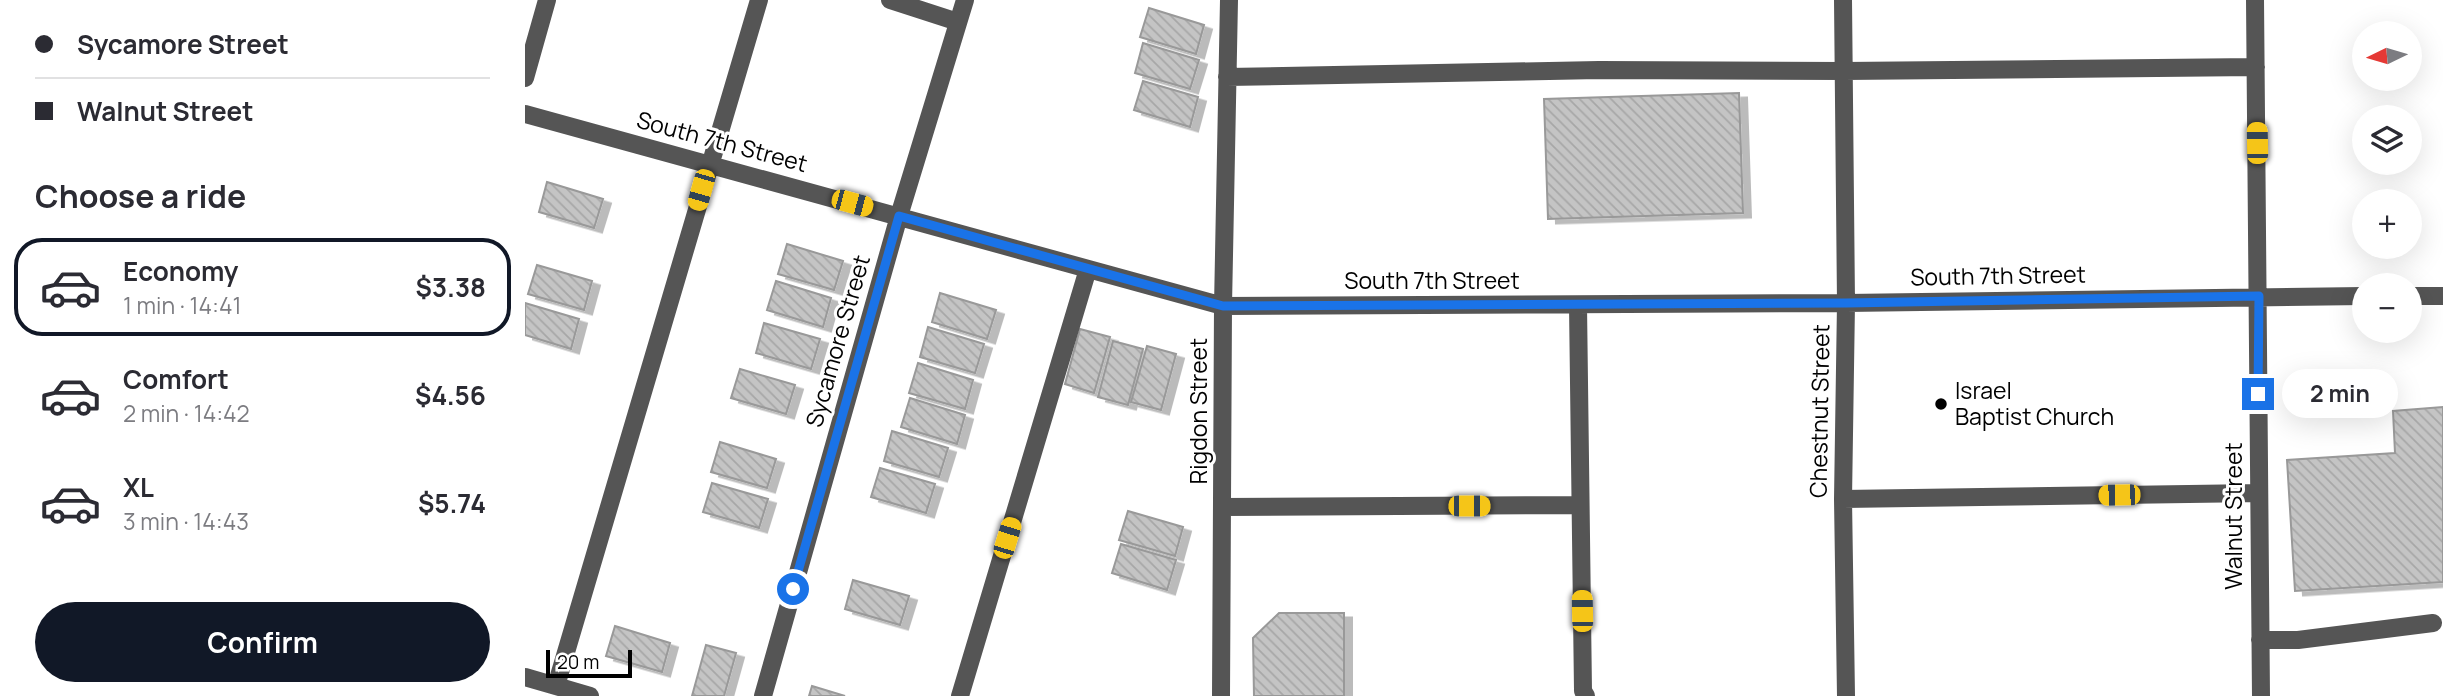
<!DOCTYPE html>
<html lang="en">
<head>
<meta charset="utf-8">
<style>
	:root { --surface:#fff; --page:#f2f2f3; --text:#2b2b33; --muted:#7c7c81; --line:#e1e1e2; --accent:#111827 }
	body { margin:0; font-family:Manrope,sans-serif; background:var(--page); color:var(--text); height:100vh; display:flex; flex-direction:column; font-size:26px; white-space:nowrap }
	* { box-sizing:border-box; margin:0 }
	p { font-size:23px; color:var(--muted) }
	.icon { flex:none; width:38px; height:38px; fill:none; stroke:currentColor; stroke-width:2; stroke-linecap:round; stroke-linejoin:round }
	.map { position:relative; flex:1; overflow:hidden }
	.side { display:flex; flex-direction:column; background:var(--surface); width:525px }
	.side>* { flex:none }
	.hud { display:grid; align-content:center; height:154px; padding:0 35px; background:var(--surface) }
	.needle { width:46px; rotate:265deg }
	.fabs { position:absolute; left:1827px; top:21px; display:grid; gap:14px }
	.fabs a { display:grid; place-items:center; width:70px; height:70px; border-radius:50%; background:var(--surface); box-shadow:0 7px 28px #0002; font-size:35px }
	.scale { position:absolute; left:21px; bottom:18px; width:86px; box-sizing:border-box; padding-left:7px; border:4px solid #000; border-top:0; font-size:19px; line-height:24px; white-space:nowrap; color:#000; -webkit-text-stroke:5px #fff; paint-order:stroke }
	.end { position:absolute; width:32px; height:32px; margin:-16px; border:9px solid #1a73e8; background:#fff; box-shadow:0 0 0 4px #fff }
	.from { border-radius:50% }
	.bubble { position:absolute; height:49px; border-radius:24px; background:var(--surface); box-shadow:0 7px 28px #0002; font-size:23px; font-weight:700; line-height:49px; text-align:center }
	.car { position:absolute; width:21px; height:42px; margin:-21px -10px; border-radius:9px; box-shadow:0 0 5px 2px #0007; background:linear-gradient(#f5c518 24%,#345 0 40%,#f5c518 0 76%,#345 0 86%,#f5c518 0) }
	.hud b { display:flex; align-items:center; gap:24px; height:66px; font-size:26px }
	.hud b+b { border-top:2px solid var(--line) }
	.hud i { width:18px; height:18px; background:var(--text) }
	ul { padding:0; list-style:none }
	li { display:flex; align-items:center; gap:21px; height:98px; margin:0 14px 10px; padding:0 21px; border:4px solid transparent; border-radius:28px }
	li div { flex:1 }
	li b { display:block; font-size:26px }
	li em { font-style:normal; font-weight:700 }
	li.current { border-color:var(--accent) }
	li>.icon { width:63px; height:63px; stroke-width:1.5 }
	h2 { padding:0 35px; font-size:32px; line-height:84px }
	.primary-button { display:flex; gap:14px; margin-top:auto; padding:14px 35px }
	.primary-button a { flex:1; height:80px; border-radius:42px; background:var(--accent); color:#fff; font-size:28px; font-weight:700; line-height:80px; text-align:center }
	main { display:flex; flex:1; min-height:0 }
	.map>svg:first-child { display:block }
	.building { fill:url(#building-back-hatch); stroke:#999; stroke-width:2; filter:url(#shadow) }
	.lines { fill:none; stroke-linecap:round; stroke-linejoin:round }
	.minor { stroke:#555; stroke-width:18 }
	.route { stroke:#1a73e8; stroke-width:9 }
	.poi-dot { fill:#000; stroke:#fff; stroke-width:2.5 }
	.labels { text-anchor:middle; stroke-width:6; stroke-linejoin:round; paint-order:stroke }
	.street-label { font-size:23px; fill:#000; stroke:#fff }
	.poi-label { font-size:23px; fill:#000; stroke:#fff; text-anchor:start }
</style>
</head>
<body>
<main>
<section class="side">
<div class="hud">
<b><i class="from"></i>Sycamore Street</b>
<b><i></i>Walnut Street</b>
</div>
<h2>Choose a ride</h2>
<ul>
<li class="current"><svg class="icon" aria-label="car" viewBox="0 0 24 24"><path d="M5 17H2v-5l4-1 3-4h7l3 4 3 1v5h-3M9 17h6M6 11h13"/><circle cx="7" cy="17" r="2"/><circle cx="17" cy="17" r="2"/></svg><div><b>Economy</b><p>1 min · 14:41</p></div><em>$3.38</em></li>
<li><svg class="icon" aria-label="car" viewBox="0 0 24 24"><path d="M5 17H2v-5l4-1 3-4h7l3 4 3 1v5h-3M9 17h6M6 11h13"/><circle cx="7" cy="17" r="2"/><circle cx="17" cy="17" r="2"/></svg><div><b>Comfort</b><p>2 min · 14:42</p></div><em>$4.56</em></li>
<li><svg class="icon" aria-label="car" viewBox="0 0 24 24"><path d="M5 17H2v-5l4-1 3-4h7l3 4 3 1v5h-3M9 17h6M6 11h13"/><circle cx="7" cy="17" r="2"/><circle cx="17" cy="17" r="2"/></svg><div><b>XL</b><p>3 min · 14:43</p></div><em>$5.74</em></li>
</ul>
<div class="primary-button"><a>Confirm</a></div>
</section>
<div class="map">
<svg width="1918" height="696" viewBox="0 0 1918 696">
	<defs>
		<pattern id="building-back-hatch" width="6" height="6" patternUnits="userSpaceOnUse" patternTransform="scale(1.75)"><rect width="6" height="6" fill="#c4c4c4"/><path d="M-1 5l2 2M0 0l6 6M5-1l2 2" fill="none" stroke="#a7a7a7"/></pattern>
		<filter id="shadow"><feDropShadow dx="8" dy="4.5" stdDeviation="0" flood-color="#0004"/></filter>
	</defs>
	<rect width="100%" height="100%" fill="#fff"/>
	<path class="building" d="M624,8l55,17 -8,29 -56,-17z
		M618,43l56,17 -9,29 -55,-16z
		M618,81l55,16 -8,30 -56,-17z
		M1214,93l4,120 -195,6 -4,-120z
		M22,182l56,17 -9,29 -55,-16z
		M262,244l56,17 -9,29 -56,-16z
		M12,265l55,16 -8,29 -56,-16z
		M251,281l55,17 -8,29 -56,-17z
		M415,293l56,17 -9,29 -55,-17z
		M0,303l54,16 -8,30 -46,-14z
		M239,323l56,16 -9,30 -55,-16z
		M403,327l56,17 -9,29 -55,-16z
		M555,329l30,8 -16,56 -29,-9z
		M588,341l30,8 -15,56 -30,-8z
		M622,346l29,8 -15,56 -30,-8z
		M393,363l55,17 -8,29 -56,-16z
		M215,369l55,16 -9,29 -55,-16z
		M385,398l55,17 -8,29 -56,-17z
		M1918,407v175l-148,9 -8,-131 108,-7 -2,-42z
		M367,431l56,17 -9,29 -55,-16z
		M195,442l56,17 -9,29 -56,-16z
		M355,468l55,16 -9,29 -55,-16z
		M187,483l56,16 -9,29 -56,-16z
		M603,511l55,16 -8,29 -56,-16z
		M596,544l55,16 -9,30 -55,-17z
		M328,580l56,16 -9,29 -55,-16z
		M754,613h65v83h-90l-1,-58z
		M90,626l55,17 -8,29 -56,-16z
		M181,645l30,8 -12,43h-32z
		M287,686l33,10h-36z"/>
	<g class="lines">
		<path class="minor" d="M365,0l68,22
			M1318,0l3,303 -3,196 3,197
			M1730,0l6,696
			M702,77l372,-7 245,1 412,-4
			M0,78l22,-78
			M0,114l698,192 623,-3 518,-7
			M1885,296h33
			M1053,305l5,386 3,5
			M1318,499l415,-6
			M698,507l357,-2
			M1735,640h38l135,-17
			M0,677l65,19
			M31,686l203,-686
			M238,696l136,-480 66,-216
			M435,696l128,-427
			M696,696l2,-390 6,-306"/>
	</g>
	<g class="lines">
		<path class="route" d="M268,589l106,-373 324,90 623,-3 413,-7 -1,98"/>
	</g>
	<circle class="poi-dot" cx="1416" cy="404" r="7"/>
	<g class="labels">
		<g class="street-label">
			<text transform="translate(197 142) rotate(15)" y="8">South 7th Street</text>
			<text transform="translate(1473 276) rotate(-1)" y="8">South 7th Street</text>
			<text x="907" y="289">South 7th Street</text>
			<text transform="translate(313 341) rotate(-74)" y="8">Sycamore Street</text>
			<text transform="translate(674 411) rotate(-90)" y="8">Rigdon Street</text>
			<text transform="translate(1295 411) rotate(-89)" y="8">Chestnut Street</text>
			<text transform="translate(1709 516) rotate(-90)" y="8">Walnut Street</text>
		</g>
		<g class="poi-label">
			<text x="1430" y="399">Israel<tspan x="1430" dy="26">Baptist Church</tspan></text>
		</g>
	</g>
</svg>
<div class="fabs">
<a><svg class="needle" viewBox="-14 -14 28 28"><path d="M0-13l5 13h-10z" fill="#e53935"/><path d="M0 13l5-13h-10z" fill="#7c7c81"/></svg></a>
<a><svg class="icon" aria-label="layers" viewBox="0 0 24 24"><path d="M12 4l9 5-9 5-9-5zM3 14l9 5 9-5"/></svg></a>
<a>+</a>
<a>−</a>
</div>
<div class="scale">20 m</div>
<i class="end from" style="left:268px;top:589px"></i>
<i class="end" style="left:1733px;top:394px"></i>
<div class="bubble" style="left:1757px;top:369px;width:116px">2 min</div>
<i class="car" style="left:1732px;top:143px;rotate:359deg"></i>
<i class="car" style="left:176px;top:190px;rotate:196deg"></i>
<i class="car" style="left:327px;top:203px;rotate:105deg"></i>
<i class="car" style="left:1594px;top:495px;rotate:269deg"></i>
<i class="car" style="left:944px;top:506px;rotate:90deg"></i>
<i class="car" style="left:482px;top:538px;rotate:17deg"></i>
<i class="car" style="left:1057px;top:611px;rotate:359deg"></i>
</div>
</main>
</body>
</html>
